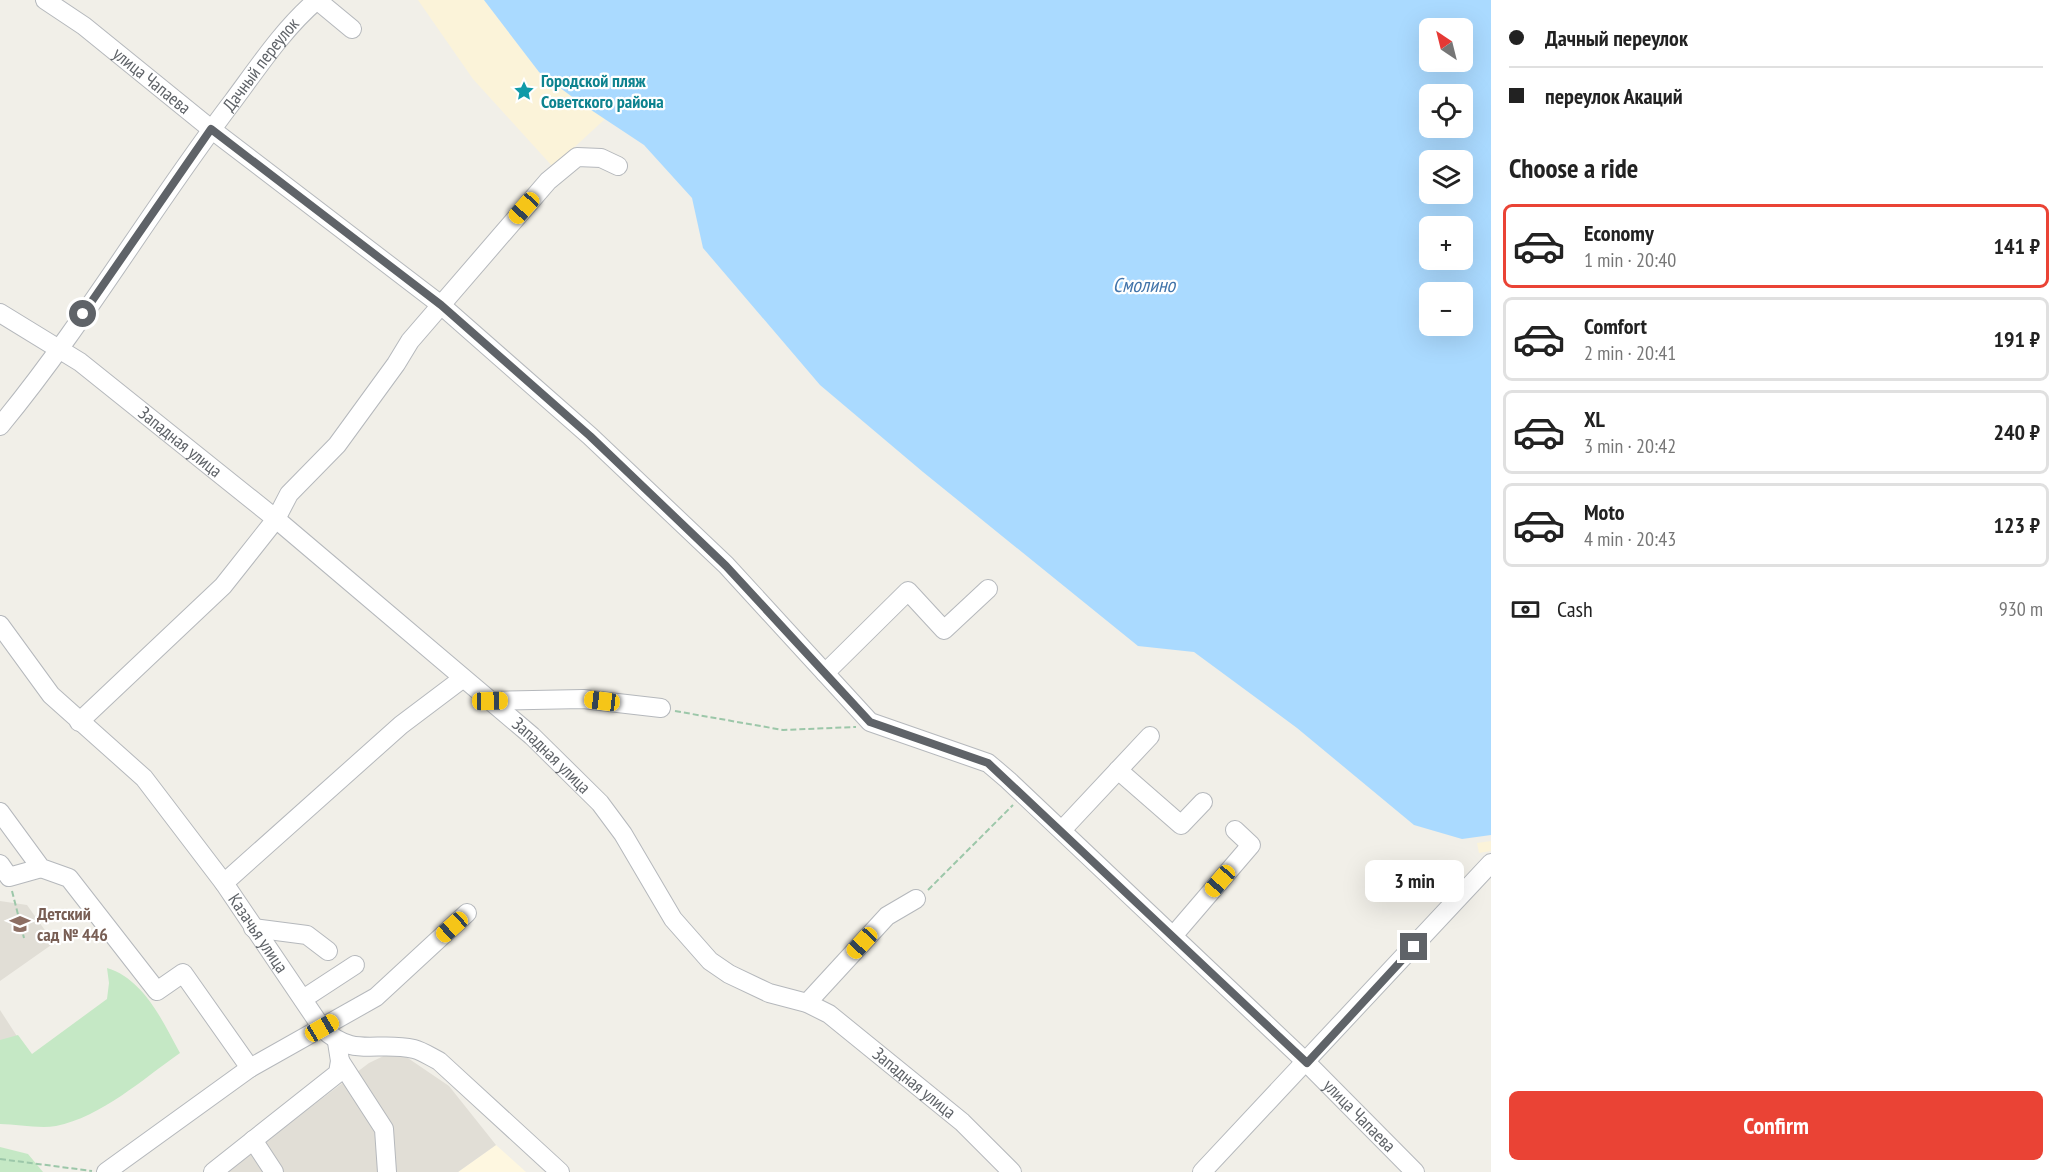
<!DOCTYPE html>
<html lang="en">
<head>
<meta charset="utf-8">
<style>
	:root { --surface:#fff; --page:#f6f6f6; --text:#222; --muted:#767676; --line:#e0e0e0; --accent:#ea4335 }
	body { margin:0; font-family:"PT Sans Narrow",sans-serif; background:var(--page); color:var(--text); height:100vh; display:flex; flex-direction:column; font-size:22px; white-space:nowrap }
	* { box-sizing:border-box; margin:0 }
	p { font-size:20px; color:var(--muted) }
	.icon { flex:none; width:33px; height:33px; fill:none; stroke:currentColor; stroke-width:2; stroke-linecap:round; stroke-linejoin:round }
	.map { position:relative; flex:1; overflow:hidden }
	.sheet { display:flex; flex-direction:column; background:var(--surface); width:570px }
	.sheet>* { flex:none }
	.top-card { display:grid; align-content:center; height:132px; padding:0 18px; background:var(--surface) }
	.needle { width:39px; rotate:325deg }
	.tools { position:absolute; left:1419px; top:18px; display:grid; gap:12px }
	.tools a { display:grid; place-items:center; width:54px; height:54px; border-radius:9px; background:var(--surface); box-shadow:0 6px 24px #0002; font-size:30px }
	.end { position:absolute; width:27px; height:27px; margin:-14px; border:8px solid #5f6368; background:#fff; box-shadow:0 0 0 3px #fff }
	.from { border-radius:50% }
	.bubble { position:absolute; height:42px; border-radius:9px; background:var(--surface); box-shadow:0 6px 24px #0002; font-size:20px; font-weight:700; line-height:42px; text-align:center }
	.car { position:absolute; width:18px; height:36px; margin:-18px -9px; border-radius:8px; box-shadow:0 0 4px 2px #0007; background:linear-gradient(#f5c518 24%,#345 0 40%,#f5c518 0 76%,#345 0 86%,#f5c518 0) }
	.top-card b { display:flex; align-items:center; gap:21px; height:57px; font-size:22px }
	.top-card b+b { border-top:2px solid var(--line) }
	.top-card i { width:15px; height:15px; background:var(--text) }
	ul { padding:0; list-style:none }
	li { display:flex; align-items:center; gap:18px; height:84px; margin:0 12px 9px; padding:0 6px; border:3px solid var(--line); border-radius:9px }
	li div { flex:1 }
	li b { display:block; font-size:22px }
	li em { font-style:normal; font-weight:700 }
	li.selected { border-color:var(--accent) }
	li>.icon { width:54px; height:54px; stroke-width:1.5 }
	h2 { padding:0 18px; font-size:27px; line-height:72px }
	.pay { display:flex; align-items:center; gap:15px; height:66px; padding:0 18px; font-size:22px }
	.pay p { margin-inline-start:auto }
	.primary-button { display:flex; gap:12px; margin-top:auto; padding:12px 18px }
	.primary-button a { flex:1; height:69px; border-radius:9px; background:var(--accent); color:#fff; font-size:24px; font-weight:700; line-height:69px; text-align:center }
	main { display:flex; flex:1; min-height:0 }
	.map>svg:first-child { display:block }
	.commercial { fill:#fef7e0 }
	.education { fill:#e1ded6 }
	.green { fill:#c5e8c5 }
	.sand { fill:#fbf3d9 }
	.water { fill:#aadaff; fill-rule:evenodd }
	.lines { fill:none; stroke-linecap:round; stroke-linejoin:round }
	.minor-casing { stroke:#b5b8bc; stroke-width:20 }
	.path { stroke:#9cc7a9; stroke-width:2; stroke-dasharray:6 3; stroke-linecap:butt }
	.minor { stroke:#fff; stroke-width:18 }
	.route { stroke:#5f6368; stroke-width:8 }
	.labels { text-anchor:middle; stroke-width:4.5; stroke-linejoin:round; paint-order:stroke }
	.street-label { font-size:18px; fill:#5f6368; stroke:#fff }
	.culture-label { font-size:18px; font-weight:bold; fill:#0d838f; stroke:#fff; text-anchor:start }
	.education-label { font-size:18px; font-weight:bold; fill:#785e54; stroke:#fff; text-anchor:start }
	.water-label { font-size:20px; font-style:italic; fill:#4174aa; stroke:#fff }
</style>
</head>
<body>
<main>
<div class="map">
<svg width="1491" height="1172" viewBox="0 0 1491 1172">
	<rect width="100%" height="100%" fill="#f1efe8"/>
	<path class="commercial" d="M496,1145l30,27h-68z"/>
	<path class="education" d="M0,901l27,4 27,38 -54,38z
		M0,1010l35,54 -35,25z
		M396,1050l53,36 47,59 -38,27h-233l144,-109z"/>
	<path class="green" d="M107,968c37,11 56,54 73,85 -37,26 -79,64 -124,73 -17,3 -39,-2 -56,-2v-84l18,-5 14,19 75,-55 2,-16z
		M0,1147l28,7 15,18h-43z"/>
	<path class="sand" d="M418,0h66l55,72 40,30 27,16 -53,49 -80,-88z
		M1491,841v10l-12,2 -2,-10z"/>
	<path class="water" d="M484,0h1007v835l-29,4 -48,-14 -117,-97 -103,-76 -56,-6 -215,-174 -103,-87 -117,-137 -11,-50 -48,-53 -65,-43 -40,-30zM1430,28h32v34h-32zM1430,94h32v34h-32zM1430,160h32v34h-32zM1430,226h32v34h-32zM1430,292h32v34h-32z"/>
	<g class="lines">
		<g class="minor-casing">
			<g id="minor">
				<path id="s1" d="M45,0l39,26 127,103 230,176 149,131 136,129 144,157 118,41 20,17 299,283 108,109"/>
				<path d="M317,0l35,29"/>
				<path id="s2" d="M0,313l80,49 196,157 256,217 68,67 23,31 50,85 37,42 19,13 40,19 38,10 22,11 133,108 50,50"/>
				<path id="s3" d="M0,426c85,-103 152,-219 233,-325 26,-35 51,-73 84,-101"/>
				<path id="s4" d="M0,625l51,70 93,83 80,105 98,145c32,31 54,12 92,21 8,2 17,8 25,12l121,111"/>
				<path d="M825,673l83,-82 36,39 44,-41"/>
				<path d="M490,701l93,-2 78,9"/>
				<path d="M79,722l144,-136 53,-67 13,-25 48,-49 59,-81 14,-23 138,-160 29,-24 24,1 17,8"/>
				<path d="M1118,770l63,55 22,-23"/>
				<path d="M0,812l41,56 28,10 88,113 26,-18 67,95 -144,104"/>
				<path d="M1062,830l88,-94"/>
				<path d="M0,864l9,13 32,-9"/>
				<path d="M224,883l177,-158 61,-46"/>
				<path d="M253,928l54,7 21,16"/>
				<path d="M1173,936l78,-91 -16,-15"/>
				<path d="M303,999l52,-34"/>
				<path d="M807,1003l80,-87 29,-17"/>
				<path d="M340,1061l44,68 3,43"/>
				<path d="M250,1068l126,-71 91,-84"/>
				<path d="M253,1140l21,32"/>
				<path d="M213,1172l125,-99 2,-12 -3,-19"/>
				<path d="M1202,1172l289,-309"/>
			</g>
		</g>
		<path class="path" d="M675,711l108,19 73,-3
			M928,890l85,-85
			M12,891l12,47
			M0,1159l92,12"/>
		<use href="#minor" class="minor"/>
	</g>
	<g class="lines">
		<path class="route" d="M83,314l128,-185 230,176 149,131 136,130 144,156 118,41 319,300 107,-116"/>
	</g>
	<defs>
		<g id="sight-bare" transform="scale(1.62)"><path d="M0-6L1.8-2.2L6-1.7L2.9 1.2L3.7 5.4L0 3.3L-3.7 5.4L-2.9 1.2L-6-1.7L-1.8-2.2Z" fill="#0f9aa8" stroke="#fff" stroke-width="2.5" paint-order="stroke"/></g>
		<g id="school-bare" transform="scale(1.62)"><path d="M0-5L7-2L0 1L-7-2ZM-4 1L0 2.5L4 1V4Q0 6-4 4Z" fill="#8d6e63" stroke="#fff" stroke-width="2.5" paint-order="stroke"/></g>
	</defs>
	<g fill-rule="evenodd">
		<use href="#sight-bare" x="524" y="91"/>
		<use href="#school-bare" x="20" y="924"/>
	</g>
	<g class="labels">
		<g class="street-label">
			<text dy="6" stroke="none"><textPath href="#s3" startOffset="446">Дачный переулок</textPath></text>
			<text dy="6" stroke="none"><textPath href="#s1" startOffset="134">улица Чапаева</textPath></text>
			<text dy="6" stroke="none"><textPath href="#s2" startOffset="222">Западная улица</textPath></text>
			<text dy="6" stroke="none"><textPath href="#s2" startOffset="708">Западная улица</textPath></text>
			<text dy="6" stroke="none"><textPath href="#s4" startOffset="404">Казачья улица</textPath></text>
			<text dy="6" stroke="none"><textPath href="#s2" startOffset="1210">Западная улица</textPath></text>
			<text dy="6" stroke="none"><textPath href="#s1" startOffset="1736">улица Чапаева</textPath></text>
		</g>
		<g class="culture-label">
			<text x="541" y="87">Городской пляж<tspan x="541" dy="21">Советского района</tspan></text>
		</g>
		<g class="education-label">
			<text x="37" y="920">Детский<tspan x="37" dy="21">сад № 446</tspan></text>
		</g>
		<g class="water-label">
			<text x="1144" y="292">Смолино</text>
		</g>
	</g>
</svg>
<div class="tools">
<a><svg class="needle" viewBox="-14 -14 28 28"><path d="M0-13l5 13h-10z" fill="#e53935"/><path d="M0 13l5-13h-10z" fill="#767676"/></svg></a>
<a><svg class="icon" aria-label="locate" viewBox="0 0 24 24"><circle cx="12" cy="12" r="6"/><path d="M12 2v4M12 18v4M2 12h4M18 12h4"/></svg></a>
<a><svg class="icon" aria-label="layers" viewBox="0 0 24 24"><path d="M12 4l9 5-9 5-9-5zM3 14l9 5 9-5"/></svg></a>
<a>+</a>
<a>−</a>
</div>
<i class="end from" style="left:83px;top:314px"></i>
<i class="end" style="left:1414px;top:947px"></i>
<div class="bubble" style="left:1365px;top:860px;width:99px">3 min</div>
<i class="car" style="left:524px;top:208px;rotate:222deg"></i>
<i class="car" style="left:490px;top:701px;rotate:89deg"></i>
<i class="car" style="left:602px;top:701px;rotate:277deg"></i>
<i class="car" style="left:1220px;top:881px;rotate:221deg"></i>
<i class="car" style="left:452px;top:927px;rotate:228deg"></i>
<i class="car" style="left:862px;top:943px;rotate:223deg"></i>
<i class="car" style="left:322px;top:1028px;rotate:60deg"></i>
</div>
<section class="sheet">
<div class="top-card">
<b><i class="from"></i>Дачный переулок</b>
<b><i></i>переулок Акаций</b>
</div>
<h2>Choose a ride</h2>
<ul>
<li class="selected"><svg class="icon" aria-label="car" viewBox="0 0 24 24"><path d="M5 17H2v-5l4-1 3-4h7l3 4 3 1v5h-3M9 17h6M6 11h13"/><circle cx="7" cy="17" r="2"/><circle cx="17" cy="17" r="2"/></svg><div><b>Economy</b><p>1 min · 20:40</p></div><em>141 ₽</em></li>
<li><svg class="icon" aria-label="car" viewBox="0 0 24 24"><path d="M5 17H2v-5l4-1 3-4h7l3 4 3 1v5h-3M9 17h6M6 11h13"/><circle cx="7" cy="17" r="2"/><circle cx="17" cy="17" r="2"/></svg><div><b>Comfort</b><p>2 min · 20:41</p></div><em>191 ₽</em></li>
<li><svg class="icon" aria-label="car" viewBox="0 0 24 24"><path d="M5 17H2v-5l4-1 3-4h7l3 4 3 1v5h-3M9 17h6M6 11h13"/><circle cx="7" cy="17" r="2"/><circle cx="17" cy="17" r="2"/></svg><div><b>XL</b><p>3 min · 20:42</p></div><em>240 ₽</em></li>
<li><svg class="icon" aria-label="car" viewBox="0 0 24 24"><path d="M5 17H2v-5l4-1 3-4h7l3 4 3 1v5h-3M9 17h6M6 11h13"/><circle cx="7" cy="17" r="2"/><circle cx="17" cy="17" r="2"/></svg><div><b>Moto</b><p>4 min · 20:43</p></div><em>123 ₽</em></li>
</ul>
<div class="pay"><svg class="icon" aria-label="cash" viewBox="0 0 24 24"><path d="M3 7h18v10H3z"/><circle cx="12" cy="12" r="2"/></svg>Cash<p>930 m</p></div>
<div class="primary-button"><a>Confirm</a></div>
</section>
</main>
</body>
</html>
